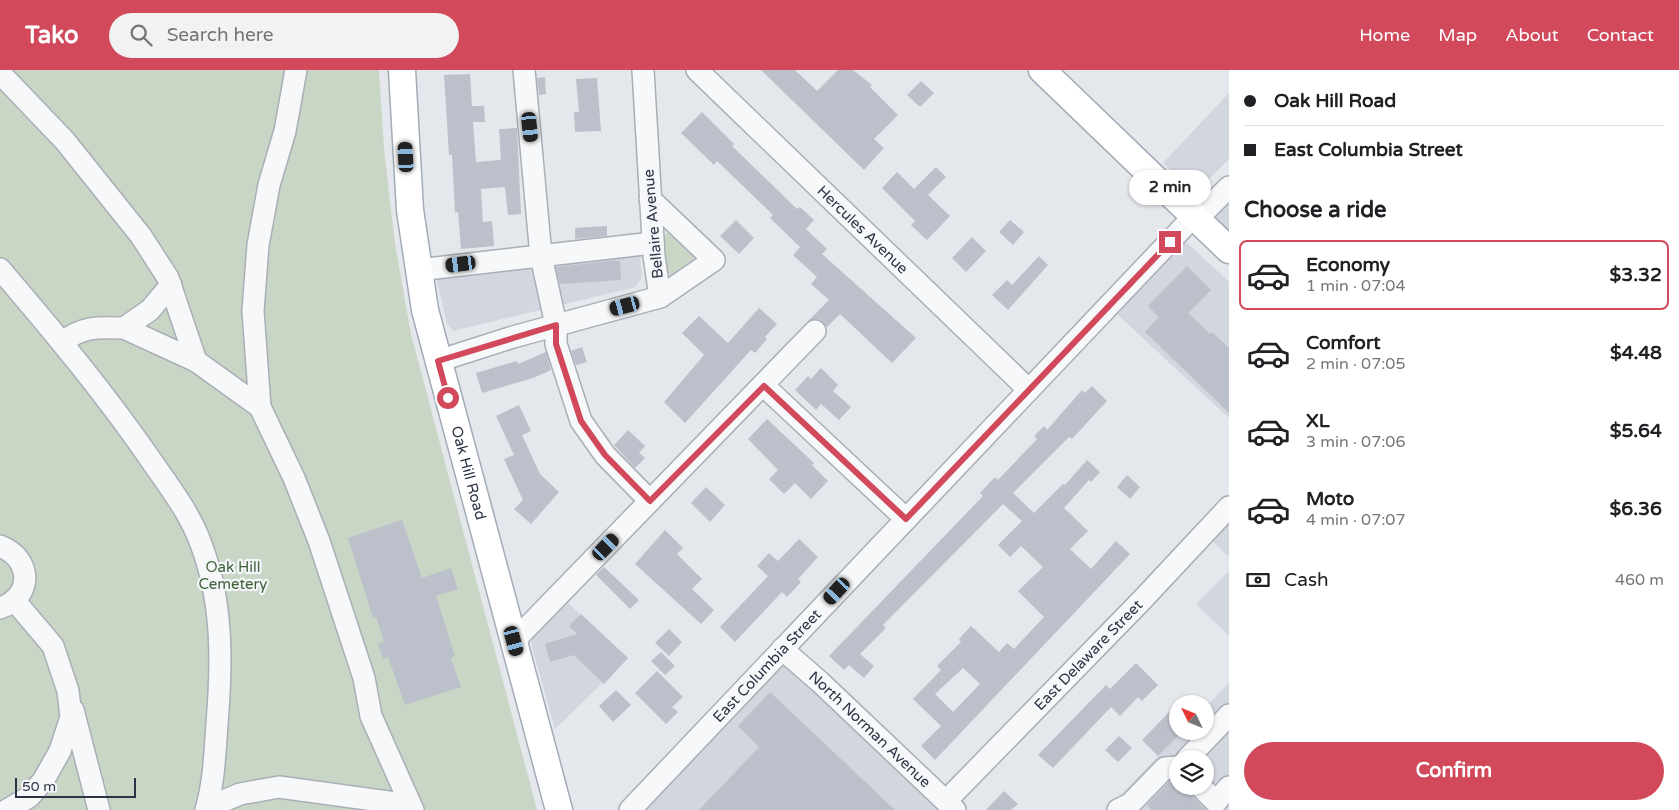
<!DOCTYPE html>
<html lang="en">
<head>
<meta charset="utf-8">
<style>
	:root { --surface:#fff; --page:#f2f2f2; --text:#202124; --muted:#757577; --line:#e0e0e0; --accent:#d1495b }
	body { margin:0; font-family:"Varela Round",sans-serif; background:var(--page); color:var(--text); height:100vh; display:flex; flex-direction:column; font-size:19px; white-space:nowrap }
	* { box-sizing:border-box; margin:0 }
	p { font-size:16px; color:var(--muted) }
	.icon { flex:none; width:28px; height:28px; fill:none; stroke:currentColor; stroke-width:2; stroke-linecap:round; stroke-linejoin:round }
	.map { position:relative; flex:1; overflow:hidden }
	.side { display:flex; flex-direction:column; background:var(--surface); width:450px }
	.side>* { flex:none }
	.banner { display:grid; align-content:center; height:110px; padding:0 15px; background:var(--surface) }
	.needle { width:32px; rotate:313deg }
	.buttons { position:absolute; left:1169px; top:625px; display:grid; gap:10px }
	.buttons a { display:grid; place-items:center; width:45px; height:45px; border-radius:50%; background:var(--surface); box-shadow:0 1px 4px #0004; font-size:25px }
	.scale { position:absolute; left:15px; bottom:12px; width:121px; box-sizing:border-box; padding-left:5px; border:2px solid #2b3445; border-top:0; font-size:14px; line-height:18px; white-space:nowrap; color:#2b3445; -webkit-text-stroke:4px #f4f6f9; paint-order:stroke }
	.end { position:absolute; width:22px; height:22px; margin:-11px; border:6px solid #d1495b; background:#fff; box-shadow:0 0 0 2px #fff }
	.from { border-radius:50% }
	.bubble { position:absolute; height:35px; border-radius:18px; background:var(--surface); box-shadow:0 1px 4px #0004; font-size:16px; font-weight:700; line-height:35px; text-align:center }
	.car { position:absolute; width:15px; height:30px; margin:-15px -8px; border-radius:6px; box-shadow:0 0 4px 1px #0007; background:linear-gradient(#222 24%,#8ab4d8 0 40%,#222 0 76%,#8ab4d8 0 86%,#222 0) }
	.banner b { display:flex; align-items:center; gap:18px; height:48px; font-size:19px }
	.banner b+b { border-top:1px solid var(--line) }
	.banner i { width:12px; height:12px; background:var(--text) }
	ul { padding:0; list-style:none }
	li { display:flex; align-items:center; gap:15px; height:70px; margin:0 10px 8px; padding:0 5px; border:2px solid transparent; border-radius:8px }
	li div { flex:1 }
	li b { display:block; font-size:19px }
	li em { font-style:normal; font-weight:700 }
	li.current { border-color:var(--accent) }
	li>.icon { width:45px; height:45px; stroke-width:1.5 }
	h2 { padding:0 15px; font-size:22px; line-height:60px }
	.pay { display:flex; align-items:center; gap:12px; height:55px; padding:0 15px; font-size:19px }
	.pay p { margin-inline-start:auto }
	.action { display:flex; gap:10px; margin-top:auto; padding:10px 15px }
	.action a { flex:1; height:58px; border-radius:30px; background:var(--accent); color:#fff; font-size:20px; font-weight:700; line-height:58px; text-align:center }
	header { display:flex; align-items:center; gap:30px; box-sizing:border-box; height:70px; padding:0 25px; background:var(--accent); color:#fff }
	header strong { font-size:24px }
	nav { display:flex; gap:28px; margin-inline-start:auto; font-size:18px }
	.search { width:350px; height:45px; background:var(--page); display:flex; align-items:center; gap:12px; box-sizing:border-box; padding:0 18px; border-radius:28px; color:var(--muted); font-size:19px }
	main { display:flex; flex:1; min-height:0 }
	.map>svg:first-child { display:block }
	.built { fill:#d2d6de; fill-rule:evenodd }
	.green { fill:#c9d6c5 }
	.building { fill:#bbc0ca; fill-rule:evenodd }
	.lines { fill:none; stroke-linecap:round; stroke-linejoin:round }
	.minor-casing { stroke:#a9aeb7; stroke-width:24 }
	.major-casing { stroke:#a3abb8; stroke-width:29 }
	.minor { stroke:#f7f8fa; stroke-width:21 }
	.major { stroke:#fff; stroke-width:26 }
	.route { stroke:#d1495b; stroke-width:6 }
	.labels { text-anchor:middle; stroke-width:4.5; stroke-linejoin:round; paint-order:stroke }
	.street-label { font-size:15px; fill:#2b3445; stroke:#f4f6f9 }
	.park-label { font-size:15px; fill:#3f6138; stroke:#f4f6f9 }
</style>
</head>
<body>
<header>
<strong>Tako</strong>
<div class="search"><svg class="icon" aria-label="search" viewBox="0 0 24 24"><circle cx="10" cy="10" r="6"/><path d="M15 15l6 6"/></svg>Search here</div>
<nav><a>Home</a><a>Map</a><a>About</a><a>Contact</a></nav>
</header>
<main>
<div class="map">
<svg width="1229" height="740" viewBox="0 0 1229 740">
	<rect width="100%" height="100%" fill="#e4e7ec"/>
	<path class="built" d="M1229,23v66l-34,34 -32,-30z
		M1229,130v33l-17,-16z
		M1185,171l44,41v136l-112,-104z
		M639,175l3,31 -6,11 -183,44 -6,-7 -13,-56z
		M1229,437v50l-25,-24z
		M1229,501v65l-33,-32z
		M563,528l64,61 -72,70 -26,-93z
		M782,579l171,161h-321z
		M1229,613v127h-103l-10,-10 66,-69h23v-23zM1178,689h27v27h-27z"/>
	<path class="green" d="M0,0h379l5,79 11,95 16,90 126,476h-537z
		M667,163h4l23,24 -1,6 -12,10 -10,2 -7,-5 -1,-33z"/>
	<path class="building" d="M761,0h34l22,21 21,-21h15l19,15 -2,2 28,28 -24,24 10,9 -20,22z
		M470,4l2,32h12l1,16h-12l3,40 25,-2 -2,-31 18,-1 4,86 -13,1 -3,-28 -24,2 2,33 9,-1 2,25 -33,3 -3,-37 -3,1 -3,-58h-3l-5,-80z
		M545,7l1,17 -7,1 -2,-17z
		M597,8l4,53 -26,1 -1,-20h5l-3,-33z
		M921,11l13,12 -14,14 -13,-12z
		M702,42l32,32 -2,2 65,63 3,-2 14,13 -8,9 21,20 -5,5 94,84 -24,25 -52,-49 -13,13 -8,-8 -11,2 21,-21 -18,-16 6,-7 -24,-22 7,-8 -30,-29 3,-3 -31,-30 -25,-24 -3,4 -33,-32z
		M936,97l10,10 -18,18 22,21 -23,24 -16,-15 4,-4 -33,-33 15,-16 17,17z
		M736,150l18,18 -15,16 -19,-18z
		M1010,150l14,12 -11,13 -14,-13z
		M607,156v10l-32,3v-11z
		M972,167l14,14 -20,21 -14,-14z
		M1039,186l9,9 -40,45 -16,-15 15,-15 5,5z
		M609,191h11l1,19 -61,4 -4,-17z
		M1187,196l24,24 -23,23 22,21 2,-2 17,16v65l-84,-81 14,-15 -11,-11z
		M759,238l18,16 -12,13 2,2 -12,14 -4,-3 -66,73 -21,-21 40,-47 -22,-22 17,-17 29,27z
		M582,277l5,15 -11,3 -5,-14z
		M546,282l5,18 -18,8 -51,15 -6,-20 41,-12 1,3z
		M821,298l17,17 -5,6 18,16 -12,13 -18,-16 -5,6 -21,-20 13,-14 3,3z
		M1092,316l15,15 -35,38 -3,-2 -56,56 21,20 29,-29 2,1 22,-25 13,12 -9,10 -2,-2 -25,28 24,23 -18,18 21,20 25,-28 14,13 -195,206 -14,-14 20,-20 -28,-27 28,-29 -4,-4 24,-24 -2,-3 12,-13 28,26 8,-9 7,6 30,-32 -26,-26 25,-24 -22,-21 -11,11 -12,-12 24,-24 -19,-17 -120,121 3,3 -26,26 14,12 -10,12 -15,-13 -5,5 -15,-14 154,-160 -3,-3 15,-16 3,3 39,-41 -3,-3 10,-10 3,4 35,-40 3,3zM963,598l17,16 -27,28 -18,-18z
		M519,335l12,26 -9,4 18,39 19,18 -28,32 -17,-15 9,-9 -19,-41 10,-4 -18,-39z
		M767,349l47,44 -2,2 16,16 -17,18 -16,-16 -11,11 -15,-15 9,-9 -30,-31z
		M628,360l17,16 -6,7 6,5 -10,10 -21,-23z
		M1127,405l13,12 -10,12 -13,-12z
		M706,417l19,18 -15,17 -19,-19z
		M402,450l20,58 29,-10 7,21 -22,7 19,60 -4,2 10,29 -56,18 -17,-48 -5,2 -5,-15 6,-2 -8,-25 -3,1 -25,-80z
		M665,460l18,18 -6,6 25,25 -10,10 22,21 -13,14 -66,-60z
		M799,469l19,18 -20,22 3,3 -14,15 -5,-5 -47,50 -15,-15 48,-51 -11,-10 12,-13 9,8z
		M604,497l35,33 -9,9 -34,-34z
		M581,544l47,44 -24,26 -30,-29 -24,7 -5,-18 32,-10 -8,-8z
		M669,559l13,13 -13,14 -14,-13z
		M661,582l14,14 -10,9 -14,-14z
		M1136,593l22,22 -16,16 -4,-4 -18,19 -9,-9 -58,61 -15,-13 68,-70 4,4z
		M657,601l26,26 -11,10 6,5 -12,12 -31,-31z
		M616,620l15,15 -18,17 -14,-16z
		M770,622l125,118h-196l60,-63 -21,-21z
		M1178,633v33l-20,20 -16,-16z
		M1119,666l13,12 -14,14 -13,-12z
		M1171,710h7v6h10l3,9 15,15h-54l-5,-5z
		M1004,721l14,13 -7,6h-25z"/>
	<g class="lines">
		<g class="minor-casing">
			<g id="minor">
				<path d="M296,0l-11,61 -16,54 -11,60 -5,66 7,96 34,71 25,63 45,137 7,38 42,94"/>
				<path d="M524,0l17,186 15,69v19l25,77 24,34 45,46"/>
				<path id="s1" d="M697,0l332,320"/>
				<path d="M0,3l65,68 76,95 27,42 28,83 64,46"/>
				<path d="M650,129l64,61 -54,37"/>
				<path d="M1196,150l33,-33"/>
				<path d="M0,199c54,63 108,128 155,197 17,24 36,50 46,78 22,58 21,118 16,180 -2,28 -3,58 -11,86"/>
				<path d="M418,200l235,-27"/>
				<path d="M171,215l-21,25 -26,18 72,33"/>
				<path d="M62,272c22,-16 36,-15 62,-14"/>
				<path d="M438,291l75,-24 147,-40 -6,-41 -11,-186"/>
				<path d="M764,316l142,133"/>
				<path d="M0,476c32,12 34,51 0,62"/>
				<path d="M514,571l301,-310"/>
				<path id="s2" d="M782,579l38,33 135,128"/>
				<path d="M73,640l26,100"/>
				<path d="M1187,689l42,-44"/>
				<path d="M1200,716l16,16 13,-15"/>
				<path id="s3" d="M946,731l196,-201 87,-93"/>
				<path d="M207,738l33,-14 39,-7 131,18"/>
				<path d="M7,740l22,-13 14,-16 17,-30 11,-34 -3,-26 -15,-45 -39,-46"/>
				<path id="s4" d="M630,740l563,-593"/>
				<path d="M1118,740l12,-6 35,-36 13,-1"/>
			</g>
		</g>
		<g class="major-casing">
			<g id="major">
				<path id="s5" d="M402,0l8,140 15,100 134,500"/>
				<path d="M1042,0l187,180"/>
			</g>
		</g>
		<use href="#minor" class="minor"/>
		<use href="#major" class="major"/>
	</g>
	<g class="lines">
		<path class="route" d="M448,328l-10,-37 118,-36v19l25,77 24,34 45,46 114,-115 142,133 264,-277"/>
	</g>
	<g class="labels">
		<g class="street-label">
			<text transform="translate(653 154) rotate(-95)" y="5">Bellaire Avenue</text>
			<text dy="5" stroke="none"><textPath href="#s1" startOffset="230">Hercules Avenue</textPath></text>
			<text dy="5" stroke="none"><textPath href="#s5" startOffset="410">Oak Hill Road</textPath></text>
			<text dy="5" stroke="none"><textPath href="#s3" startOffset="204">East Delaware Street</textPath></text>
			<text dy="5" stroke="none"><textPath href="#s4" startOffset="199">East Columbia Street</textPath></text>
			<text dy="5" stroke="none"><textPath href="#s2" startOffset="119">North Norman Avenue</textPath></text>
		</g>
		<g class="park-label">
			<text x="233" y="502">Oak Hill<tspan x="233" dy="17">Cemetery</tspan></text>
		</g>
	</g>
</svg>
<div class="buttons">
<a><svg class="needle" viewBox="-14 -14 28 28"><path d="M0-13l5 13h-10z" fill="#e53935"/><path d="M0 13l5-13h-10z" fill="#757577"/></svg></a>
<a><svg class="icon" aria-label="layers" viewBox="0 0 24 24"><path d="M12 4l9 5-9 5-9-5zM3 14l9 5 9-5"/></svg></a>
</div>
<div class="scale">50 m</div>
<i class="end from" style="left:448px;top:328px"></i>
<i class="end" style="left:1170px;top:172px"></i>
<div class="bubble" style="left:1129px;top:100px;width:82px">2 min</div>
<i class="car" style="left:530px;top:57px;rotate:174deg"></i>
<i class="car" style="left:406px;top:87px;rotate:357deg"></i>
<i class="car" style="left:461px;top:194px;rotate:263deg"></i>
<i class="car" style="left:625px;top:236px;rotate:255deg"></i>
<i class="car" style="left:606px;top:477px;rotate:44deg"></i>
<i class="car" style="left:837px;top:521px;rotate:223deg"></i>
<i class="car" style="left:514px;top:571px;rotate:165deg"></i>
</div>
<section class="side">
<div class="banner">
<b><i class="from"></i>Oak Hill Road</b>
<b><i></i>East Columbia Street</b>
</div>
<h2>Choose a ride</h2>
<ul>
<li class="current"><svg class="icon" aria-label="car" viewBox="0 0 24 24"><path d="M5 17H2v-5l4-1 3-4h7l3 4 3 1v5h-3M9 17h6M6 11h13"/><circle cx="7" cy="17" r="2"/><circle cx="17" cy="17" r="2"/></svg><div><b>Economy</b><p>1 min · 07:04</p></div><em>$3.32</em></li>
<li><svg class="icon" aria-label="car" viewBox="0 0 24 24"><path d="M5 17H2v-5l4-1 3-4h7l3 4 3 1v5h-3M9 17h6M6 11h13"/><circle cx="7" cy="17" r="2"/><circle cx="17" cy="17" r="2"/></svg><div><b>Comfort</b><p>2 min · 07:05</p></div><em>$4.48</em></li>
<li><svg class="icon" aria-label="car" viewBox="0 0 24 24"><path d="M5 17H2v-5l4-1 3-4h7l3 4 3 1v5h-3M9 17h6M6 11h13"/><circle cx="7" cy="17" r="2"/><circle cx="17" cy="17" r="2"/></svg><div><b>XL</b><p>3 min · 07:06</p></div><em>$5.64</em></li>
<li><svg class="icon" aria-label="car" viewBox="0 0 24 24"><path d="M5 17H2v-5l4-1 3-4h7l3 4 3 1v5h-3M9 17h6M6 11h13"/><circle cx="7" cy="17" r="2"/><circle cx="17" cy="17" r="2"/></svg><div><b>Moto</b><p>4 min · 07:07</p></div><em>$6.36</em></li>
</ul>
<div class="pay"><svg class="icon" aria-label="cash" viewBox="0 0 24 24"><path d="M3 7h18v10H3z"/><circle cx="12" cy="12" r="2"/></svg>Cash<p>460 m</p></div>
<div class="action"><a>Confirm</a></div>
</section>
</main>
</body>
</html>
